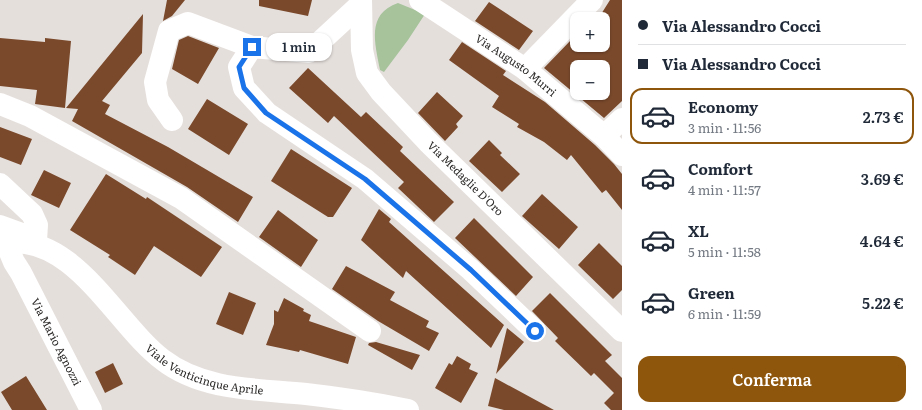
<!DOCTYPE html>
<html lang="it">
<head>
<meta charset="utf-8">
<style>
	:root { --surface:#fff; --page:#f2f2f3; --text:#1f2937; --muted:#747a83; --line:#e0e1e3; --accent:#8e560d }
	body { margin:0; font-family:Literata,serif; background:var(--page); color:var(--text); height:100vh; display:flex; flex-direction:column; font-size:15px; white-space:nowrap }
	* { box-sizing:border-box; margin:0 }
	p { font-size:13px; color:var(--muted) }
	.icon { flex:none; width:22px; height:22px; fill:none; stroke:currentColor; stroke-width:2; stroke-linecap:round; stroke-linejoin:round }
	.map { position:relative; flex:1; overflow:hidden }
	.panel { display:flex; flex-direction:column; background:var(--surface); width:300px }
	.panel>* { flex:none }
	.banner { display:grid; align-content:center; height:88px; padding:0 16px; background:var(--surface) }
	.fabs { position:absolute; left:570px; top:12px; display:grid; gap:8px }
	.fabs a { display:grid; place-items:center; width:40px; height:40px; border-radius:8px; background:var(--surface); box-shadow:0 1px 3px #0004; font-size:20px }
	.end { position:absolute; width:18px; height:18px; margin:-9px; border:5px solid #1a73e8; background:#fff; box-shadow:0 0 0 2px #fff }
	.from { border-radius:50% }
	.bubble { position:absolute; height:28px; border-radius:12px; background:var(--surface); box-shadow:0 1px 3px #0004; font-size:13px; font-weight:600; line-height:28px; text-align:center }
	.banner b { display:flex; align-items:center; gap:14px; height:38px; font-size:15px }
	.banner b+b { border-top:1px solid var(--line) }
	.banner i { width:10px; height:10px; background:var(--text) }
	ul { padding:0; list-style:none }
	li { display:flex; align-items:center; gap:12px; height:56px; margin:0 8px 6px; padding:0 8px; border:2px solid transparent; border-radius:12px }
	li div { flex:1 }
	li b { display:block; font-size:15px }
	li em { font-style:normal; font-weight:600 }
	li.active { border-color:var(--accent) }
	li>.icon { width:36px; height:36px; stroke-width:1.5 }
	.cta { display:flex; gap:8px; margin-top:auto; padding:8px 16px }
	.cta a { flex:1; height:46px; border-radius:12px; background:var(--accent); color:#fff; font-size:16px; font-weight:600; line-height:46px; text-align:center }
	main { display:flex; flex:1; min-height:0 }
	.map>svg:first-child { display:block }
	.green { fill:#a6c39c }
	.building { fill:#7a492b; fill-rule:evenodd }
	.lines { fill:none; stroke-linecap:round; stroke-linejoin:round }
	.minor { stroke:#fff; stroke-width:22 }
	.major { stroke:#fff; stroke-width:22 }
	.route { stroke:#1a73e8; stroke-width:5 }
	.labels { text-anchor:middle; stroke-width:4; stroke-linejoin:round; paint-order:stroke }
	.street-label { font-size:11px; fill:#2b2928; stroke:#f2ece9 }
</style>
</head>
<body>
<main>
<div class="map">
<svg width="622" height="410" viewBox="0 0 622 410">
	<rect width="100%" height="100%" fill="#e5dfdc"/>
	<path class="green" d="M398,3l27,11 -17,26 -24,32 -4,-2c-5,-27 -14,-56 18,-67z"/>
	<path class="building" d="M167,0h18l-13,16 -9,5z
		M259,0h53l-4,16 -49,-10z
		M610,0h12v101l-18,17 -60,-50 27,-28 9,8 2,-3h21v-26h-5zM577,67h26v26h-26z
		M489,2l44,29 -14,19 -44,-29z
		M143,14l-1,39 -40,48 8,4 -5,9 63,33 85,50 -15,25 -51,-35 -115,-66 6,-12 -12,-1z
		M188,36l31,12 -21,36 -26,-15 7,-29z
		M0,38l45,4v-4l26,3 -6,67 -30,-4 2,-14 -37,-4z
		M462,42l44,29 -3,4 42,27 50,43 19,19 8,10v36l-16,-20 -4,3 -31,-38 -4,5 -23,-18 -27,-15 2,-3 -27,-17 7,-11 -50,-36z
		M308,68l53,49 5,-5 37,35 -3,4 54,51 -20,20 -36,-34 6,-6 -70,-66 -6,7 -39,-35z
		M437,92l26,24 -7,8 2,3 -13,14 -27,-28z
		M207,99l41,25 -19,31 -41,-26z
		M0,127l32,12 -11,26 -21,-8z
		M489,140l13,13 -2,2 20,19 -18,18 -33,-31z
		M291,149l61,39 -19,29h-5l-57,-36z
		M44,170l27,13 -12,25 -28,-13z
		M106,174l40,25 1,-2 75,50 -21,30 -47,-31 -19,29 -27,-18 2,-2 -40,-25z
		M542,194l36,33 -19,22 -37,-33z
		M379,209l12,10 -2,3 115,103 -13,23 -85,-77 -3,7 -42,-38z
		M278,210l40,30 -17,27 -42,-30z
		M474,218l59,59 -17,19 -61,-58z
		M599,243l23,23v24l-9,9 -35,-34z
		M346,266l49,26 -5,8 39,21 -3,6 13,6 -10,18 -51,-30 -46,-32z
		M229,292l27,11 -13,32 -27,-11z
		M550,293l62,62 -7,6 17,17v32h-11l-7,-7 10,-10 -20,-20 -3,3 -36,-35 3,-3 -26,-27z
		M284,298l20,11 -1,2 8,4 -2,6 47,16 -8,27 -48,-14 -1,2 -33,-7 8,-21v-14l4,2z
		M507,328l17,14 -28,32z
		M376,342l44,13 -8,15 -44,-25 1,-2z
		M457,356l14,8 -2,5 9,4 -17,30 -26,-15 14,-25 3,2z
		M113,363l10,21 -18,9 -10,-21z
		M26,376l21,34h-35l-11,-18z
		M495,378l59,32h-50l-16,-4z"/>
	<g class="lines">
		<g class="minor">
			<path id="s1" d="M361,0l1,50 5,23 14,19 47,50 194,189"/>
			<path id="s2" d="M420,0l105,69 79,67 18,19"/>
			<path d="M360,5l-51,47 -57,-5 -13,20 5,21 23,25 98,66 106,91 64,61"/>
			<path d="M525,69l67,-69"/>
			<path d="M0,104l30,12 151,82 189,133"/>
			<path d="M172,120l-14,-20 -3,-18 14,-51 19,-8 64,24"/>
			<path d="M604,136l18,-17"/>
			<path d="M0,184l32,30 5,11 -1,15"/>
			<path id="s3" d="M6,243l8,19 7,11 70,137"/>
		</g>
		<g class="major">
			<path d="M0,226l33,12"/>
			<path id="s4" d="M6,243c68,-10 111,83 157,117 40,31 96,29 143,34 35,4 68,9 102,16"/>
		</g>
	</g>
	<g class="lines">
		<path class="route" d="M252,47l-13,20 5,21 22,25 99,66 106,91 64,61"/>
	</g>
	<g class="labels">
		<g class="street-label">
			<text dy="4" stroke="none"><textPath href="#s2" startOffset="116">Via Augusto Murri</textPath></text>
			<text dy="4" stroke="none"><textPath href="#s1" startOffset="218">Via Medaglie D'Oro</textPath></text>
			<text dy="4" stroke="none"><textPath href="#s3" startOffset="111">Via Mario Agnozzi</textPath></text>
			<text dy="4" stroke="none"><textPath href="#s4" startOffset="246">Viale Venticinque Aprile</textPath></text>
		</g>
	</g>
</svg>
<div class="fabs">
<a>+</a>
<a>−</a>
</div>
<i class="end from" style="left:535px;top:331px"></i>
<i class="end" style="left:252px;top:47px"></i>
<div class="bubble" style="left:266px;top:33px;width:66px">1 min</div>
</div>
<section class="panel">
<div class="banner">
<b><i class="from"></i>Via Alessandro Cocci</b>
<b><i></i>Via Alessandro Cocci</b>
</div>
<ul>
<li class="active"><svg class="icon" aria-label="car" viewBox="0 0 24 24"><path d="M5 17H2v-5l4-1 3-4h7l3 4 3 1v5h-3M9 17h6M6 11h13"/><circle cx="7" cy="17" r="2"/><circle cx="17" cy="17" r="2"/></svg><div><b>Economy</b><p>3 min · 11:56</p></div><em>2.73 €</em></li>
<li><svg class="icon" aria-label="car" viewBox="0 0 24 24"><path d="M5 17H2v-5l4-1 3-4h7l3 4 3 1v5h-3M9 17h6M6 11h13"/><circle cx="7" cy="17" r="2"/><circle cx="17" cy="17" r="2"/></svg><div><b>Comfort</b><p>4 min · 11:57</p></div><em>3.69 €</em></li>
<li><svg class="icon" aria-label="car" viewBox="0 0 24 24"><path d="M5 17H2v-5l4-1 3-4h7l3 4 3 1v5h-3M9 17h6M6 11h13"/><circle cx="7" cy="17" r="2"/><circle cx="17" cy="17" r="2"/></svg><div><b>XL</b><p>5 min · 11:58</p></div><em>4.64 €</em></li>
<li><svg class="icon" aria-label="car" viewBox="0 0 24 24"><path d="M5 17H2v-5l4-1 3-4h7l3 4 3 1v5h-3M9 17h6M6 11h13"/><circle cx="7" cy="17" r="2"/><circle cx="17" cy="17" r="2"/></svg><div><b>Green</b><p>6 min · 11:59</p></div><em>5.22 €</em></li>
</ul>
<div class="cta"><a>Conferma</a></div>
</section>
</main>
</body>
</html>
